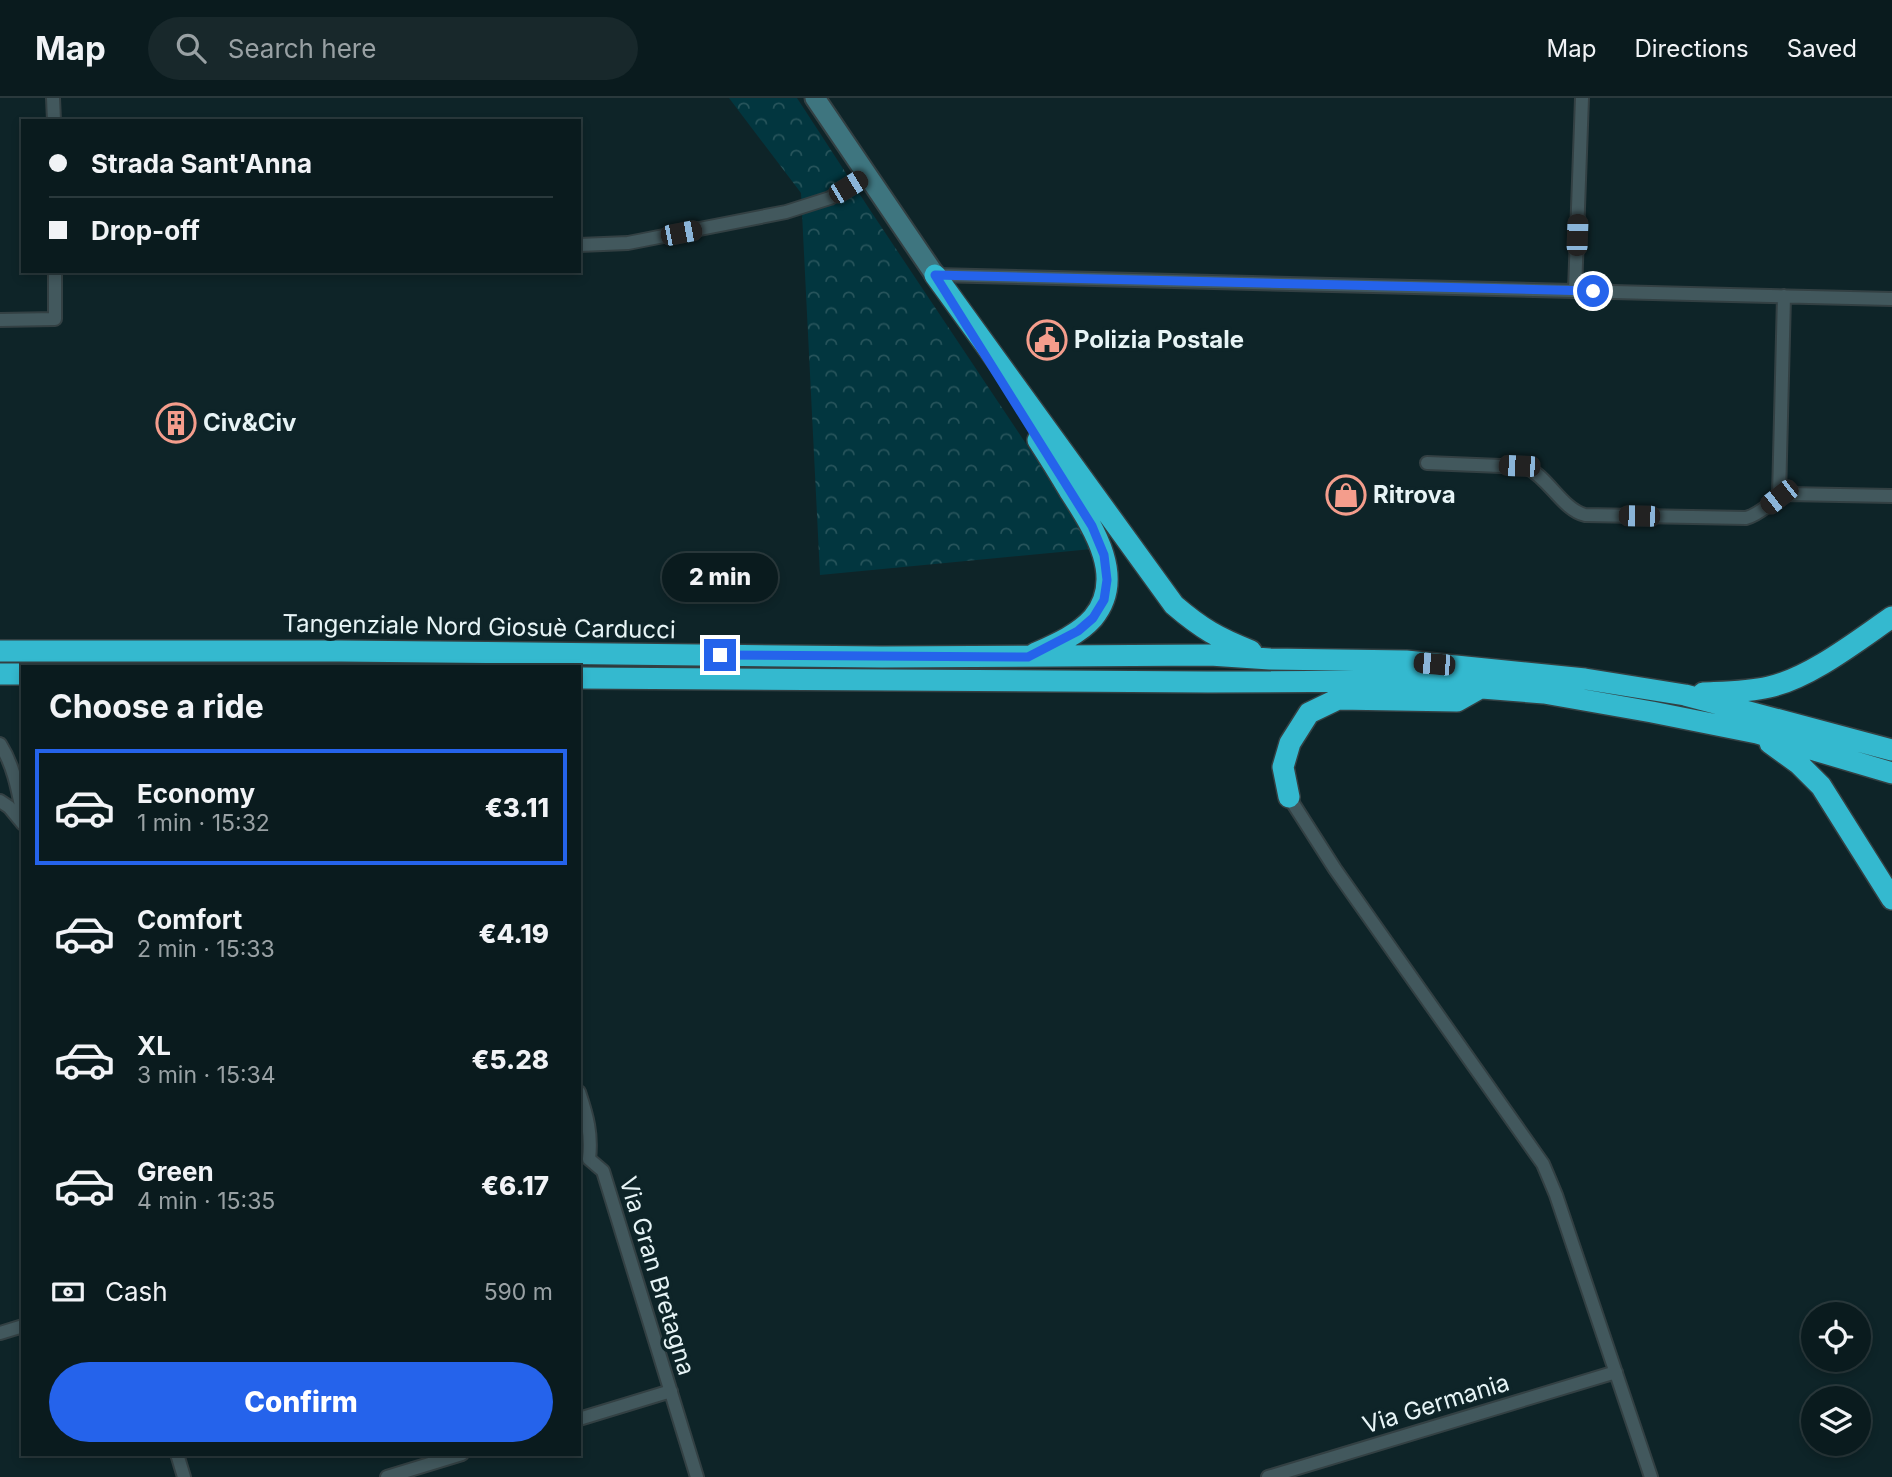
<!DOCTYPE html>
<html lang="en">
<head>
<meta charset="utf-8">
<style>
	:root { --surface:#0a1b1e; --page:#18282b; --text:#f1f3f6; --muted:#99a1a4; --line:#2a393c; --accent:#2563eb }
	body { margin:0; font-family:Inter,sans-serif; background:var(--page); color:var(--text); height:100vh; display:flex; flex-direction:column; font-size:26px; white-space:nowrap }
	* { box-sizing:border-box; margin:0 }
	p { font-size:23px; color:var(--muted) }
	.icon { flex:none; width:38px; height:38px; fill:none; stroke:currentColor; stroke-width:2; stroke-linecap:round; stroke-linejoin:round }
	.map { position:relative; flex:1; overflow:hidden }
	.panel { position:absolute; left:21px; top:567px; width:560px; height:791px; display:flex; flex-direction:column; background:var(--surface); border-radius:0px; box-shadow:0 4px 10px #0003,0 0 0 2px var(--line) }
	.panel>* { flex:none }
	.banner { position:absolute; left:21px; top:21px; width:560px; height:154px; border-radius:0px; box-shadow:0 4px 10px #0003,0 0 0 2px var(--line); display:grid; align-content:center; height:154px; padding:0 28px; background:var(--surface) }
	.controls { position:absolute; left:1801px; top:1204px; display:grid; gap:14px }
	.controls a { display:grid; place-items:center; width:70px; height:70px; border-radius:50%; background:var(--surface); box-shadow:0 4px 10px #0003,0 0 0 2px var(--line); font-size:35px }
	.end { position:absolute; width:32px; height:32px; margin:-16px; border:9px solid #2563eb; background:#fff; box-shadow:0 0 0 4px #fff }
	.from { border-radius:50% }
	.bubble { position:absolute; height:49px; border-radius:24px; background:var(--surface); box-shadow:0 4px 10px #0003,0 0 0 2px var(--line); font-size:23px; font-weight:800; line-height:49px; text-align:center }
	.car { position:absolute; width:21px; height:42px; margin:-21px -10px; border-radius:9px; box-shadow:0 0 5px 2px #0007; background:linear-gradient(#222 24%,#8ab4d8 0 40%,#222 0 76%,#8ab4d8 0 86%,#222 0) }
	.banner b { display:flex; align-items:center; gap:24px; height:66px; font-size:26px }
	.banner b+b { border-top:2px solid var(--line) }
	.banner i { width:18px; height:18px; background:var(--text) }
	ul { padding:0; list-style:none }
	li { display:flex; align-items:center; gap:21px; height:116px; margin:0 14px 10px; padding:0 14px; border:4px solid transparent; border-radius:0px }
	li div { flex:1 }
	li b { display:block; font-size:26px }
	li em { font-style:normal; font-weight:800 }
	li.current { border-color:var(--accent) }
	li>.icon { width:63px; height:63px; stroke-width:1.5 }
	h2 { padding:0 28px; font-size:32px; line-height:84px }
	.pay { display:flex; align-items:center; gap:18px; height:77px; padding:0 28px; font-size:26px }
	.pay p { margin-inline-start:auto }
	.cta { display:flex; gap:14px; margin-top:auto; padding:14px 28px }
	.cta a { flex:1; height:80px; border-radius:42px; background:var(--accent); color:#fff; font-size:28px; font-weight:800; line-height:80px; text-align:center }
	header { display:flex; align-items:center; gap:42px; box-sizing:border-box; height:98px; padding:0 35px; background:var(--surface); border-bottom:2px solid var(--line) }
	header strong { font-size:33px }
	nav { display:flex; gap:38px; margin-inline-start:auto; font-size:24px }
	.search { width:490px; height:63px; background:var(--page); display:flex; align-items:center; gap:18px; box-sizing:border-box; padding:0 24px; border-radius:38px; color:var(--muted); font-size:26px }
	.map>svg:first-child { display:block }
	.park { fill:url(#park-crowns) }
	.lines { fill:none; stroke-linecap:round; stroke-linejoin:round }
	.street-casing { stroke:#334043; stroke-width:16 }
	.secondary-casing { stroke:#334043; stroke-width:23 }
	.highway-casing { stroke:#334043; stroke-width:24 }
	.street { stroke:#42585d; stroke-width:12 }
	.secondary { stroke:#3e757f; stroke-width:19 }
	.highway { stroke:#34b9cf; stroke-width:21 }
	.route { stroke:#2563eb; stroke-width:9 }
	.labels { text-anchor:middle; stroke-width:7; stroke-linejoin:round; paint-order:stroke }
	.poi-label { font-size:24px; font-weight:bold; fill:#e7f4f6; stroke:#0e2428; text-anchor:start }
	.street-label { font-size:24px; fill:#e7f4f6; stroke:#0e2428 }
</style>
</head>
<body>
<header>
<strong>Map</strong>
<div class="search"><svg class="icon" aria-label="search" viewBox="0 0 24 24"><circle cx="10" cy="10" r="6"/><path d="M15 15l6 6"/></svg>Search here</div>
<nav><a>Map</a><a>Directions</a><a>Saved</a></nav>
</header>
<div class="map">
<svg width="1892" height="1379" viewBox="0 0 1892 1379">
	<defs>
		<pattern id="park-crowns" width="20" height="18" patternUnits="userSpaceOnUse" patternTransform="scale(1.75)"><rect width="20" height="18" fill="#02363f"/><path d="M2 6a3 3 0 1 1 6 0M12 15a3 3 0 1 1 6 0" fill="none" stroke="#27545b"/></pattern>
	</defs>
	<rect width="100%" height="100%" fill="#0e2428"/>
	<path class="park" d="M729,0h68l73,112 205,307 17,32 -272,26 -19,-382z"/>
	<g class="lines">
		<g class="street-casing">
			<path id="street" d="M53,0l1,23
				M579,147l49,-2 158,-31 44,-14 37,-22
				M935,177l957,24
				M1575,192l7,-192
				M0,222l55,-1v-48
				M1427,365l99,4c22,10 37,43 59,48l161,3c16,-4 26,-19 41,-24l105,2
				M1779,399l5,-201
				M0,646c14,22 18,46 23,72
				M1289,699l46,72 208,295 13,31 95,282
				M0,703l9,6 14,17
				M579,994c8,24 13,42 10,67
				M589,1061l14,12 94,306
				M0,1235l23,-7
				M579,1321l92,-28
				M177,1356l7,23
				M387,1379l75,-23
				M1268,1379l348,-105"/>
		</g>
		<g class="secondary-casing">
			<path id="secondary" d="M815,0l120,177"/>
		</g>
		<g class="highway-casing">
			<path id="highway" d="M935,177l239,330c28,24 44,33 77,46
				M0,553h341l541,6 328,-2 60,4 136,2 179,18 100,16 207,55
				M1034,556c20,-9 44,-19 59,-36 34,-41 -1,-92 -24,-128 -10,-17 -20,-33 -31,-50
				M0,576h23
				M579,580l629,4 184,-1 152,12 108,19 105,21 135,40
				M1703,595c22,-1 45,-1 66,-6 41,-9 88,-46 123,-70
				M1770,645l29,21 22,22 71,113
				M1289,699l-6,-30 7,-24 19,-30 29,-14 119,2 23,-13"/>
		</g>
		<use href="#street" class="street"/>
		<use href="#secondary" class="secondary"/>
		<use href="#highway" class="highway"/>
	</g>
	<g class="lines">
		<path class="route" d="M720,557l308,2 50,-26 15,-13 11,-18 3,-20 -3,-25 -12,-29 -157,-251 658,16"/>
	</g>
	<defs>
		<g id="civic-ring" transform="scale(2.0125)"><circle r="9.5" fill="#0e2428" stroke="#f49d8c" stroke-width="1.5"/><path d="M-.6-6.5H3V-4.5H.6V-3L4-1V1h2V6H-6V1h2V-1L-.6-3ZM-1.2 2.5V6h2.4V2.5Z" fill="#f49d8c"/></g>
		<g id="building-ring" transform="scale(2.0125)"><circle r="9.5" fill="#0e2428" stroke="#f49d8c" stroke-width="1.5"/><path d="M-4-6H4V6H1V3H-1V6H-4ZM-2.5-4.3h1.7v1.8h-1.7ZM.8-4.3h1.7v1.8H.8ZM-2.5-1h1.7V.8h-1.7ZM.8-1h1.7V.8H.8Z" fill="#f49d8c"/></g>
		<g id="shop-ring" transform="scale(2.0125)"><circle r="9.5" fill="#0e2428" stroke="#f49d8c" stroke-width="1.5"/><path d="M-5-2.5h2.3a2.7 3.5 0 0 1 5.4 0H5L5.5 6h-11ZM-1.5-2.5h3a1.5 2.3 0 0 0-3 0Z" fill="#f49d8c"/></g>
	</defs>
	<g fill-rule="evenodd">
		<use href="#civic-ring" x="1047" y="242"/>
		<use href="#building-ring" x="176" y="325"/>
		<use href="#shop-ring" x="1346" y="397"/>
	</g>
	<g class="labels">
		<g class="poi-label">
			<text x="1074" y="250">Polizia Postale</text>
			<text x="203" y="333">Civ&amp;Civ</text>
			<text x="1373" y="405">Ritrova</text>
		</g>
		<g class="street-label">
			<text transform="translate(479 529) rotate(1)" y="8">Tangenziale Nord Giosuè Carducci</text>
			<text transform="translate(657 1178) rotate(73)" y="8">Via Gran Bretagna</text>
			<text transform="translate(1436 1306) rotate(-17)" y="8">Via Germania</text>
		</g>
	</g>
</svg>
<div class="controls">
<a><svg class="icon" aria-label="locate" viewBox="0 0 24 24"><circle cx="12" cy="12" r="6"/><path d="M12 2v4M12 18v4M2 12h4M18 12h4"/></svg></a>
<a><svg class="icon" aria-label="layers" viewBox="0 0 24 24"><path d="M12 4l9 5-9 5-9-5zM3 14l9 5 9-5"/></svg></a>
</div>
<i class="end from" style="left:1593px;top:193px"></i>
<i class="end" style="left:720px;top:557px"></i>
<div class="bubble" style="left:662px;top:455px;width:116px">2 min</div>
<i class="car" style="left:848px;top:89px;rotate:59deg"></i>
<i class="car" style="left:681px;top:135px;rotate:79deg"></i>
<i class="car" style="left:1577px;top:137px;rotate:2deg"></i>
<i class="car" style="left:1519px;top:368px;rotate:272deg"></i>
<i class="car" style="left:1779px;top:399px;rotate:232deg"></i>
<i class="car" style="left:1639px;top:418px;rotate:271deg"></i>
<i class="car" style="left:1434px;top:566px;rotate:275deg"></i>
<div class="banner">
<b><i class="from"></i>Strada Sant'Anna</b>
<b><i></i>Drop-off</b>
</div>
<section class="panel">
<h2>Choose a ride</h2>
<ul>
<li class="current"><svg class="icon" aria-label="car" viewBox="0 0 24 24"><path d="M5 17H2v-5l4-1 3-4h7l3 4 3 1v5h-3M9 17h6M6 11h13"/><circle cx="7" cy="17" r="2"/><circle cx="17" cy="17" r="2"/></svg><div><b>Economy</b><p>1 min · 15:32</p></div><em>€3.11</em></li>
<li><svg class="icon" aria-label="car" viewBox="0 0 24 24"><path d="M5 17H2v-5l4-1 3-4h7l3 4 3 1v5h-3M9 17h6M6 11h13"/><circle cx="7" cy="17" r="2"/><circle cx="17" cy="17" r="2"/></svg><div><b>Comfort</b><p>2 min · 15:33</p></div><em>€4.19</em></li>
<li><svg class="icon" aria-label="car" viewBox="0 0 24 24"><path d="M5 17H2v-5l4-1 3-4h7l3 4 3 1v5h-3M9 17h6M6 11h13"/><circle cx="7" cy="17" r="2"/><circle cx="17" cy="17" r="2"/></svg><div><b>XL</b><p>3 min · 15:34</p></div><em>€5.28</em></li>
<li><svg class="icon" aria-label="car" viewBox="0 0 24 24"><path d="M5 17H2v-5l4-1 3-4h7l3 4 3 1v5h-3M9 17h6M6 11h13"/><circle cx="7" cy="17" r="2"/><circle cx="17" cy="17" r="2"/></svg><div><b>Green</b><p>4 min · 15:35</p></div><em>€6.17</em></li>
</ul>
<div class="pay"><svg class="icon" aria-label="cash" viewBox="0 0 24 24"><path d="M3 7h18v10H3z"/><circle cx="12" cy="12" r="2"/></svg>Cash<p>590 m</p></div>
<div class="cta"><a>Confirm</a></div>
</section>
</div>
</body>
</html>
